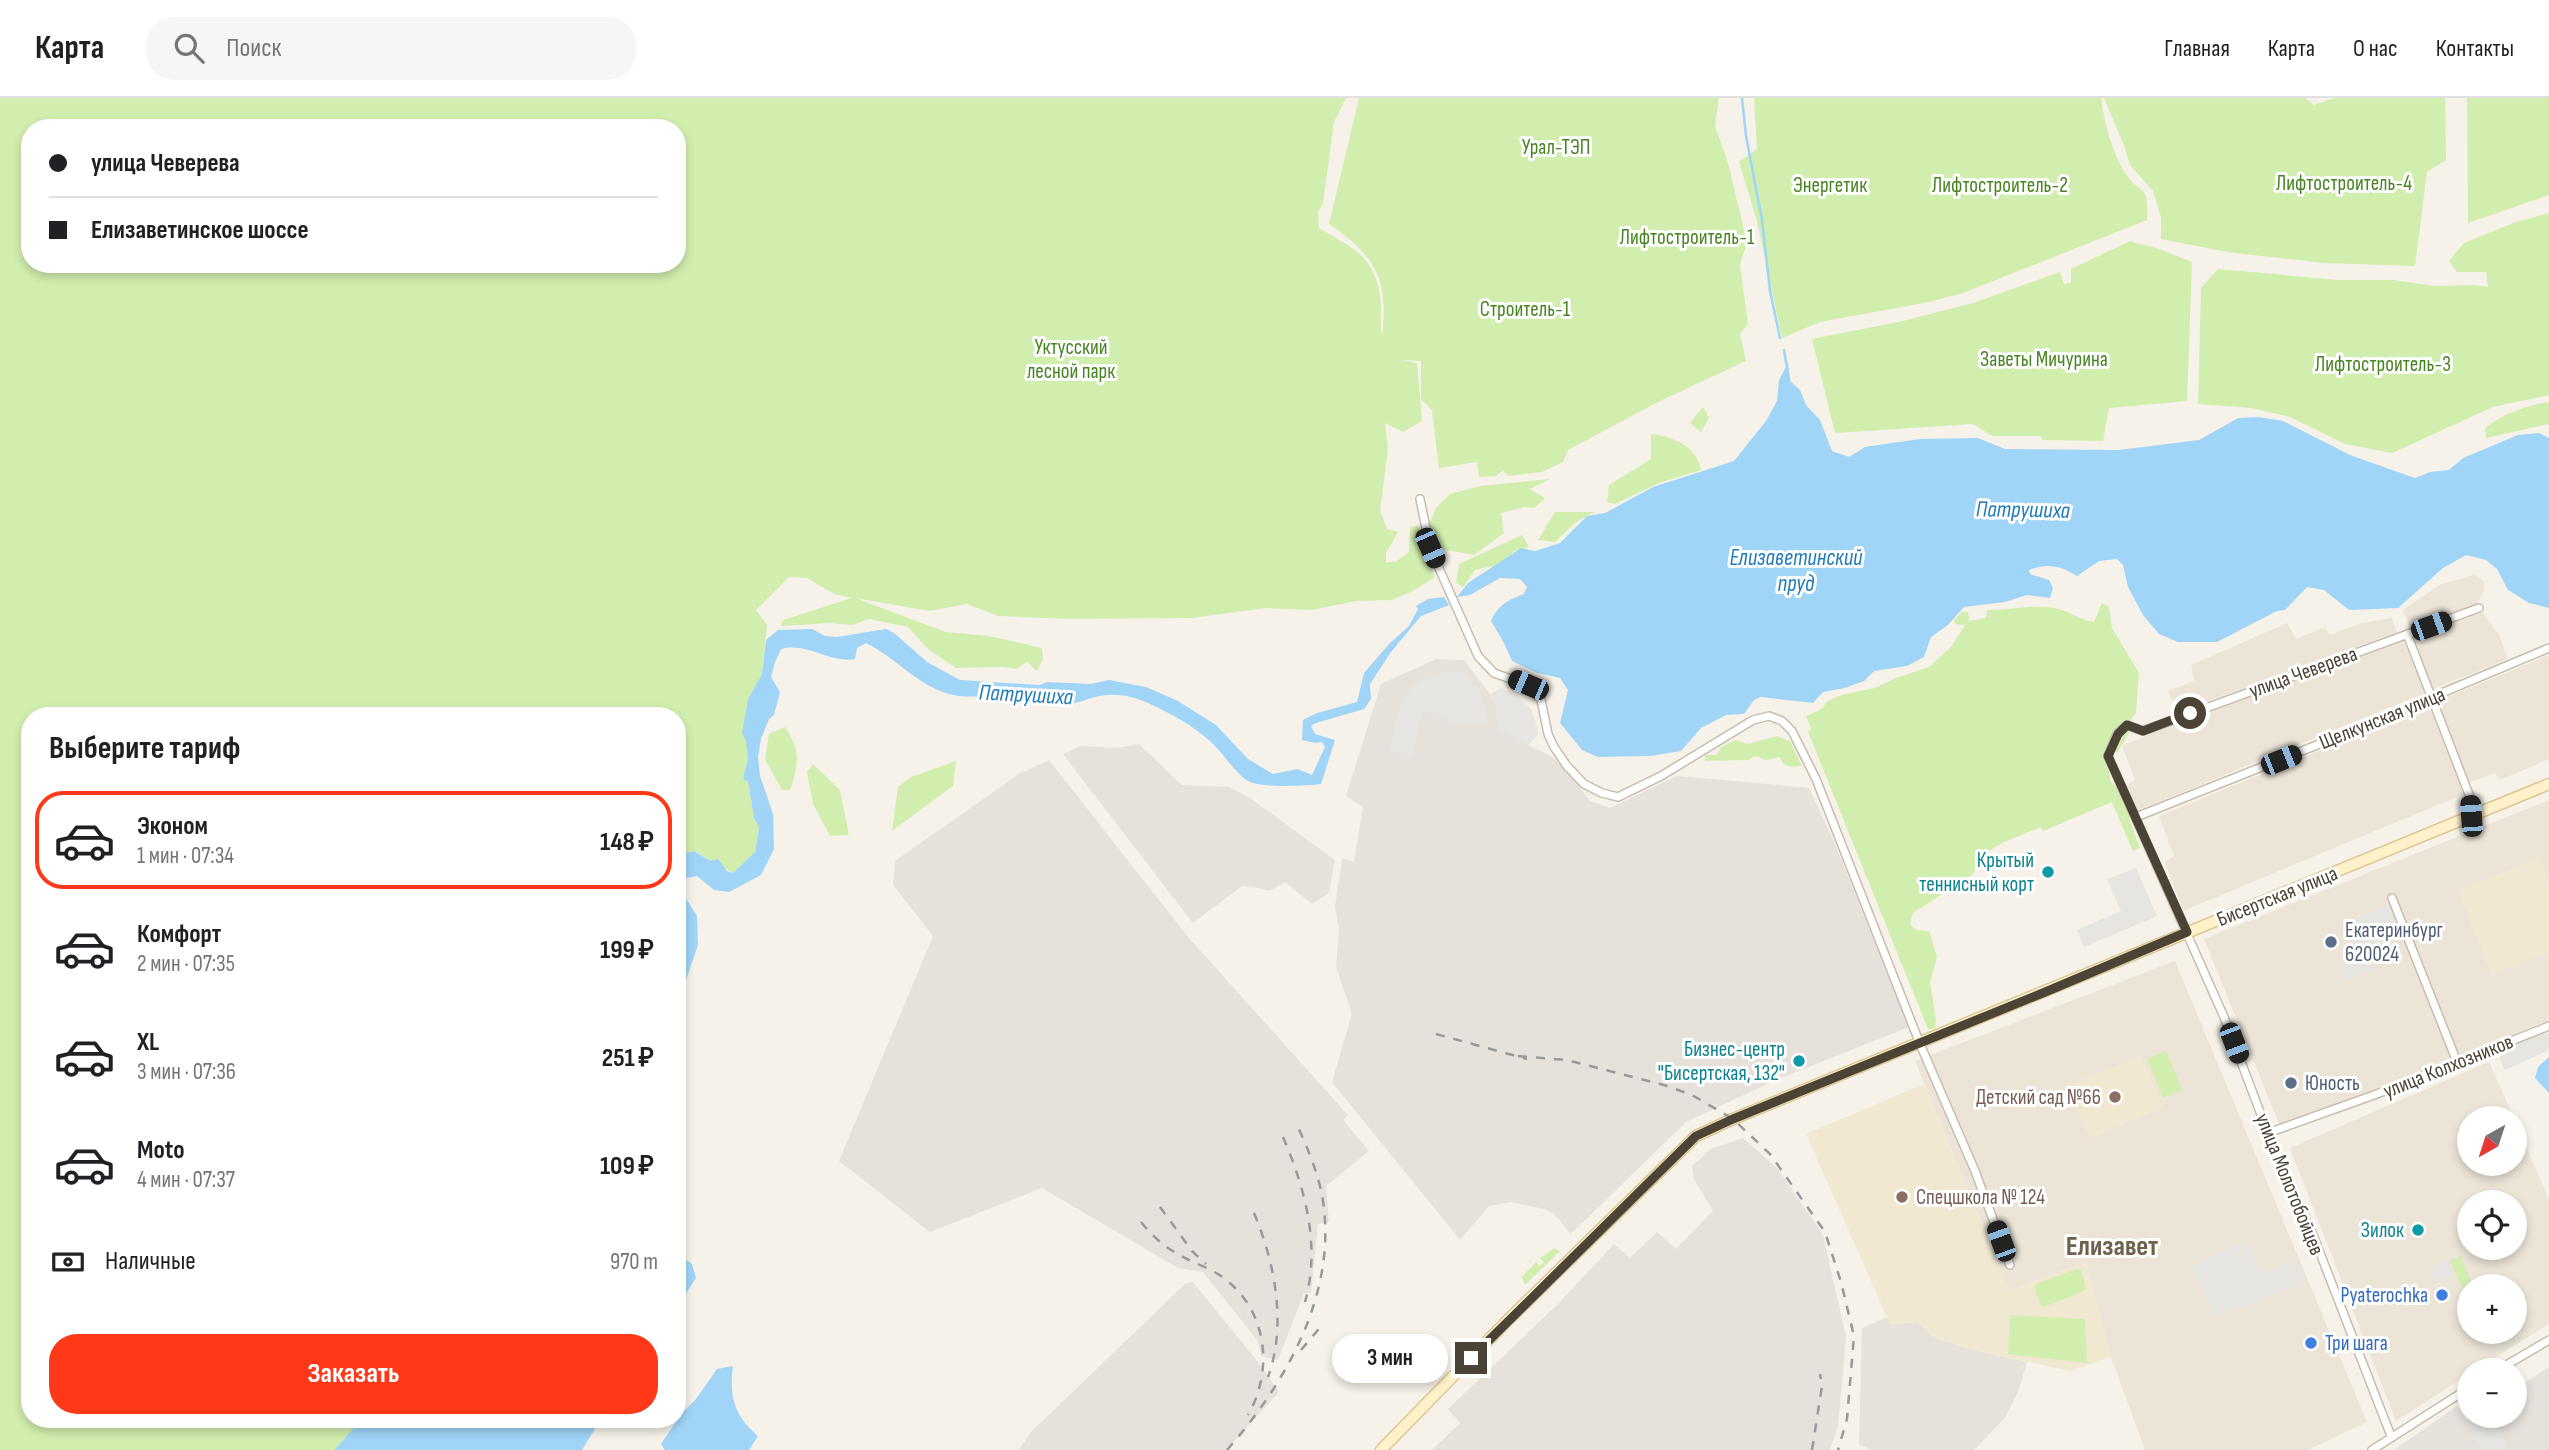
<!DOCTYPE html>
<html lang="ru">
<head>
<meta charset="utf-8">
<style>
	:root { --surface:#fff; --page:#f6f6f6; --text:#202124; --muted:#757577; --line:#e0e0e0; --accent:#ff3917 }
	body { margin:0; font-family:"Sofia Sans Condensed",sans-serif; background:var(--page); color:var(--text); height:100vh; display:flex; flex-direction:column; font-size:26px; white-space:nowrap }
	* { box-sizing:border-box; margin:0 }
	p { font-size:23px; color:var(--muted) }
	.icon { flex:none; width:38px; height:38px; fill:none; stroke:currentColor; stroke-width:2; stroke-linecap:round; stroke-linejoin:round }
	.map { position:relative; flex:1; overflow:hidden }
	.details { position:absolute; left:21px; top:609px; width:665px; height:721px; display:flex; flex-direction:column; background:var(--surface); border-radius:28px; box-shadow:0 4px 10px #0003 }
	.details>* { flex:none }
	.banner { position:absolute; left:21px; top:21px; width:665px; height:154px; border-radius:28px; box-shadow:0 4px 10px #0003; display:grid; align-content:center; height:154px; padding:0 28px; background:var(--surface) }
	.needle { width:46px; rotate:219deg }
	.fabs { position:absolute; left:2457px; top:1008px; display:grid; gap:14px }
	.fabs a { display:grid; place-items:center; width:70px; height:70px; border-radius:50%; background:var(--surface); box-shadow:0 4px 10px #0003; font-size:35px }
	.end { position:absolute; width:32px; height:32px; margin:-16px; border:9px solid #4b4336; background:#fff; box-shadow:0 0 0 4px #fff }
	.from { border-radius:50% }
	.bubble { position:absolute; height:49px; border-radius:24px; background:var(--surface); box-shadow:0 4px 10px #0003; font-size:23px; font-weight:700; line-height:49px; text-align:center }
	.car { position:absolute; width:21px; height:42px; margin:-21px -10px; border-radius:9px; box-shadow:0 0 5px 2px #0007; background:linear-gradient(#222 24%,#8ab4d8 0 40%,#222 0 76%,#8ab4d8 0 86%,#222 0) }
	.banner b { display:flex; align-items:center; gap:24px; height:66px; font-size:26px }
	.banner b+b { border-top:2px solid var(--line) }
	.banner i { width:18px; height:18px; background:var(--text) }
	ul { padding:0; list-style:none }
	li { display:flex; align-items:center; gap:21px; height:98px; margin:0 14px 10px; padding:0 14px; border:4px solid transparent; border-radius:28px }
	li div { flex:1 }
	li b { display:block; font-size:26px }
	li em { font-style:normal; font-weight:700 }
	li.selected { border-color:var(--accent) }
	li>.icon { width:63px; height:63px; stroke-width:1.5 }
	h2 { padding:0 28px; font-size:32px; line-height:84px }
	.pay { display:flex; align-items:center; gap:18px; height:77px; padding:0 28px; font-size:26px }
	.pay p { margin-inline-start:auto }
	.button { display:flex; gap:14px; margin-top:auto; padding:14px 28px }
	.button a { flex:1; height:80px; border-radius:28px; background:var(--accent); color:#fff; font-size:28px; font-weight:700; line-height:80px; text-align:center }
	header { display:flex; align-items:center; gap:42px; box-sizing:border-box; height:98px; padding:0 35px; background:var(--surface); border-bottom:2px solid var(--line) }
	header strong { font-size:33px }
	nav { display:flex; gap:38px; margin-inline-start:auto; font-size:24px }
	.search { width:490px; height:63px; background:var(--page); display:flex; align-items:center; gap:18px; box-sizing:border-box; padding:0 24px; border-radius:28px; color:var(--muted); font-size:26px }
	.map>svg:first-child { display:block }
	.residential { fill:#ebe4d7; fill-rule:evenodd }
	.industrial { fill:#e6e1db }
	.education { fill:#f1e8d2 }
	.green { fill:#d2eeae; fill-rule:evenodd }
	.parking { fill:#e7e5e1 }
	.water { fill:#a0d5f8 }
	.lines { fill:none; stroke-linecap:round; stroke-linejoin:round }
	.stream { stroke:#a0d5f8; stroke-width:2.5 }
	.minor-casing { stroke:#c6bdad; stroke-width:10 }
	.secondary-casing { stroke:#dbc794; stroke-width:13 }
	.minor { stroke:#fff; stroke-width:7 }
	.secondary { stroke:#fff2ca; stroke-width:10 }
	.rail { stroke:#999; stroke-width:2.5; stroke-dasharray:9 9; stroke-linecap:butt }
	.route { stroke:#4b4336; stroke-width:9 }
	.culture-dot { fill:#0f9aa8; stroke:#fff; stroke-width:2.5 }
	.service-dot { fill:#5c6f8a; stroke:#fff; stroke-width:2.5 }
	.education-dot { fill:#8d6e63; stroke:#fff; stroke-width:2.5 }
	.shop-dot { fill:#3f7fe0; stroke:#fff; stroke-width:2.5 }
	.labels { text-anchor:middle; stroke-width:6; stroke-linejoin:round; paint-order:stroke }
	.park-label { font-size:21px; fill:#488522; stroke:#fff }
	.street-label { font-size:21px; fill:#4b4336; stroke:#fff }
	.culture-label { font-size:21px; fill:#0d838f; stroke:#fff; text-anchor:end }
	.service-label { font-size:21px; fill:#4e5e75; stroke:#fff; text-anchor:start }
	.education-label { font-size:21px; fill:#785e54; stroke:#fff; text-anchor:end }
	.shop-label { font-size:21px; fill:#366cbe; stroke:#fff; text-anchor:end }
	.water-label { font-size:23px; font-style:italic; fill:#217bbb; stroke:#fff }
	.district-label { font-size:28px; font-weight:bold; fill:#6f614c; stroke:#fff }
</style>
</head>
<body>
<header>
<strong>Карта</strong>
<div class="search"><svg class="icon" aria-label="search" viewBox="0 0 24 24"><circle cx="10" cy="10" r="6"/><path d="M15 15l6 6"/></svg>Поиск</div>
<nav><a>Главная</a><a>Карта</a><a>О нас</a><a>Контакты</a></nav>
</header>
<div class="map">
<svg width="2549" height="1352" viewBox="0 0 2549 1352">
	<rect width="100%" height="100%" fill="#f6f2e9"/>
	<path class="residential" d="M2475,477l9,7v8l-7,15 -67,23 -7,-18 38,-26z
		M2483,515l16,22 9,24 -75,30 -21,-51z
		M2392,520l5,14 -220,80 -9,-21 26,-10 -3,-16 96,-42 9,16 29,-12 5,8 31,-12z
		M2404,543l21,52 -289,118 -9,-26 8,-5 -13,-34 66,-28z
		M2549,557v104l-49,21 -5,-7 -27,10 -31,-82z
		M2429,608l35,88 -281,117 -18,-49 9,-6 -15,-40z
		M2549,702v220l-269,106 -76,-187z
		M2175,863l192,461 -59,28h-163l-34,-93 -25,-96 -77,30 -94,-230z
		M2489,964l25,56h-45v46h46v-43l34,79v124l-74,46h-6v4l-73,47 -106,-273zM2469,1104h46v46h-46zM2469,1188h46v46h-46z"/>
	<path class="industrial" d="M1436,561l28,1 31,41 4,28 53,28 13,11 25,33 20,7 67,-32 132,12 26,56 74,183 -133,53 -90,42 -115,112 -17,-20 -10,-5 -33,-7 -22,4 -29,34 -128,-158 20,-68 -16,-47 3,-38 -4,-22 7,-48 12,2 9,-54 -17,-11 35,-112z
		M1139,646l43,41 47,2 21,11 85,62 -6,33 -17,11 -27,-22 -16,9 -14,-4 -13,-1 -49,37 -130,-169 17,-8 36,2z
		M1049,662l139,177 160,178 -5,5 26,31 -43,35 3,36 -11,2 -7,69h-7l-26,67 -17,-4 -3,-15 -55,-69 -25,-4 -136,-80 -112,44 -91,-71 94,-225 -40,-51 2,-24 124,-87z
		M1743,1040l34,30 46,67 23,102 -8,90 -8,23h-398l28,-27 -12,-14 110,-105 56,-60 16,14 27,-26 19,17 37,-38 -19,-32 -2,-13 19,-17z
		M1193,1184l65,80 21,30 -53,58h-207l12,-18 154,-148z
		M1887,1219l3,7 28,-2 15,15 37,12 57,13 -8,27 -14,29 -31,32h-102l-13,-5 3,-117z
		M2549,1269v83h-155l63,-44 9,14 7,-4h42v-27z"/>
	<path class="education" d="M2540,760l9,24v71l-58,22 -33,-85z
		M2141,957l22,52 -73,32 -23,-53z
		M1924,986l85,207 77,-30 25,96 -41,14 -100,-22 -37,-12 -15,-15 -28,2 -84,-190z"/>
	<path class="green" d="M0,0h1346l-12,24 -11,81 -5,9 1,16c36,21 58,30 62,76 0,11 -1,22 1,32 7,-56 -6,-80 -53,-112l30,-126h360l-4,28 14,40 18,77 -7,21 8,60 -8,10 6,27 -86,40 -92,49 -5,12 -21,10 -34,4 -5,-6 -7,6 -17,1 -2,-15 -38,6 -7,-58 -11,-11v-38l-21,-1 17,3 5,58 -19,11 -18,-9 3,26 -8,62 7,18 11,3 -12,21v10l11,-2 12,-9 1,-25 7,-1 7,8 10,44 -25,15 -17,7 -36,1 -44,9 -46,-2 -74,10 -125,1 -69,-3 -31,-12 -38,7 -74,-13 91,34 43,4 53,12 1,11 -6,12 -10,-9 -11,7 -12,-2 -48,1 -27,-18 -21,-23 -39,-8 -16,6 -23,-2 -49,3 2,-6 69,-22 -18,-4 -27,-16 -18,-1 -33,33 11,15 -5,49 -14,25v60l-5,20 5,3 6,36 5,10 -4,24 -22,21 -39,-22 -17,5v-140h-647v703h327l-3,9 -20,22h-334zM30,30h647v136h-647z
		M1754,0h347c3,25 11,53 24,75 16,24 24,8 22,47l-184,73 -34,9 -109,20 -38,16 -25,-117 -18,-59 18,-13z
		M2104,0h201l9,7 20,-7h111l1,62 -19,12 -12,94 -92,-3 -96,-11 -66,-13v-22l-8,-26 -23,-26 -7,-22z
		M2467,0h82v97l-81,28z
		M2549,115v182l-56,12 -101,46 -47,-9 -55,-27 -39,-9 -53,-4 3,-116 17,-19 121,11h54l43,6 38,-1 14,2 -2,-15h-29l-8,-11 15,-18 49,-20z
		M2130,143l29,8 33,13 -5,139 -78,7 -6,33 -60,-1 -3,-4h-48l-19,-12 -138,9 -23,-94 91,-18 70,-18 87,-31 4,12 7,-1v-14z
		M2549,304v22l-63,14 -1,-10c20,-15 40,-22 64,-26z
		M1703,309l6,11 -8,14 -11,-9z
		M1651,336c21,2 46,12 50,36l-42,13 -44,21 -8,-2 2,-17 42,-26z
		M1550,381l-20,10 15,9 -11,10 -9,-1 -24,6 3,20 -30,22 -38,-7 -7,-24 8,-17 13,-13 30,-8z
		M1555,414h39l-18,10 -21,20 -17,-2z
		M1522,437l7,12 -15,4 -13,15h-10l-16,4 -12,17 -7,-4 3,-19z
		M2102,505l7,4 3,21 27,45 -3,40 -10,13 3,7 -12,20 -3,-4 -9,6 6,27 7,6 11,25v6l11,29 -7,3 -21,-49 -69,29 -2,-4 -39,16 -21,13 -8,18 -60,39 -3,11 6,6 13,1 8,26 -7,25 6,38 -1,9h-7l-120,-297 3,-3 -5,-13 16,-7 5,-8 14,-6 34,-7 18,-9 36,-12 22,-20 14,-22 -10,-1 -1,-3 7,-9h7l1,9 17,-3 1,-8c23,1 49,-7 71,-1 14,3 21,11 36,13z
		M785,629c16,23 14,37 5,63h-8l-17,-31 4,-25z
		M1777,638l13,5 12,25 -11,1 -8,-3 -3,-7 -14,3 -10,-4 -8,4 -43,1v-6h12l4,-8 14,-7 13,4z
		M956,663l-3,25 -61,45 6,-44 13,-10z
		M813,666l27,26 9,45 -19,1 -17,-32 -6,-32z
		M2166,953l16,39 -19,8 -16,-39z
		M1554,1150l6,3 -35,34 -3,-8 14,-15 4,4 4,-4 -4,-4z
		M2461,1158l12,30h-4v10h-3l-16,-35z
		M2077,1171l4,1 5,18 -2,3 -40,16 -3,-1 -6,-18 1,-4z
		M2010,1217l75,4 2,44 -79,-9z"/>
	<path class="parking" d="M1453,573l11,2 10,13 4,-2 11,39 -40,1 1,-6 -26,-7 -4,9 -8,35 -22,-4 7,-36 7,-17 7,-10 11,-9z
		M1501,590l14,6 16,15 8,24 -10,12 -30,-16 -4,-28 -6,-6z
		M2136,770l21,48 -73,31 -7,-17 44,-19 -14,-32z
		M2390,807l12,28 -46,20 -12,-30z
		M2365,855l8,17 -27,10 -7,-17z
		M2549,934v18l-44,20 -8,-19z
		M2247,1143l16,33 34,-15 10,22 -92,37 -24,-52z
		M2448,1162l6,15 -19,8 -6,-14z
		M2473,1318h18l19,34h-29l-15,-30z"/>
	<path class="water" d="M1788,265l2,18 10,9 6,15 14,15 12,31 17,6 16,-10 54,-8 59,-1 27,11 114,1 80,-10 39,-22 21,-1 24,4 67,34 65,23 15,-6 19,-2 14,-12 55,-23 21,-2 10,5v170l-20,-5 -21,-13 -11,-21 -11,-9 -20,-5 -23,13 -45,40 -49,2 -25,-20 -17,-3 -22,23 -8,1 -60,31h-39l-19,-8 -16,-19 -15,-28 -5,-22 -6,-6 -18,2 -22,15c-17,-11 -30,-13 -48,-6l1,4 19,6 4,8 -3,10 -23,-3 -22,7 -41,5 -16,18 -17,12 -7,20 -17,9 -33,5 -10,10 -19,7 -22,4 -10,11 -52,-6 -7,3 -10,14 -18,1 -25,13 -20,23 -31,5 -52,1 -16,-7 -22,-27 8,-33 -8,-12 -23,-5 -25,-12 -9,-20 -12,-20c7,-16 17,-21 33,-27l3,-7 -7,-8 -20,-1 -30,17 -13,2 11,-14 53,-35 14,3 25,-8 27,-27 18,-3 48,-26 81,-26 32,-40 11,-20 2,-21z
		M1444,499l5,8 -28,11 -30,36 -21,32 1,15 -7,10 -48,14 -5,3 4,8 20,6 -14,44c-15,2 -60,4 -73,-3 -14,-9 -25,-28 -37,-39 -16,-15 -39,-28 -59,-37 -17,-9 -38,-13 -57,-8 -8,2 -16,6 -25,7 -20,1 -39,-6 -58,-8 -19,-2 -41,3 -59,-1 -33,-7 -58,-38 -87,-52l-9,5 -2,11c-26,5 -46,-17 -74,-10l-6,13 -4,15 9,15 -6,23 -5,4 -8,20 -3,18 2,19 13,38 1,35 -13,26 -32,17 -15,-2 -17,-14 -20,4v-24l17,-5 17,10 7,-2 9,12 6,2 22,-21 4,-24 -5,-10 -6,-36 -5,-3 5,-20 -2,-18 -4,-8 6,-34 14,-25 4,-34 12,-10 34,-1 13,7 12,1 49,-8 8,4 33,29 33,18 80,5 7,-3 44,2 18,-4 37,7 32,14 38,24 32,34 25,15 25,-5 14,6 13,-28 -3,-5 -6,1 -14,-3 1,-20 14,-7 40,-11 7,-29 25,-29 20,-18 9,-17 -2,-3 12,-7z
		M677,795l6,1 14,22 1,29 -15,44 -6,2v-61l5,-3 -1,-6 -4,-2z
		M2549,959v36l-14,-15 3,-11z
		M677,1155l15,11 4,14 -17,26 -2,12z
		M733,1268c-4,31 1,49 25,70l-9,14h-84l-4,-6 21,-31 14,-14 21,-30z
		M357,1321h244l-19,31h-248l20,-22z"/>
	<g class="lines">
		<path class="stream" d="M1742,0l4,38 16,84 8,71 10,47
			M1784,252l6,35"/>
		<g class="minor-casing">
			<path id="minor" d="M1420,401l10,49 48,108 16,17 34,12 13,15 7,34 6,13 13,19 17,18 18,9 16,4 43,-21 92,-56 16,-4 13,5 10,10 24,48 104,265 55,127 35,94
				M2407,536l63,163 1,19
				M2136,719l191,-76 222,-93
				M2392,800l65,164
				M2268,1035l106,-38 175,-69
				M2498,1272l51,-30
				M2391,1338l-78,-201 -45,-102 -44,-116 -116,-261 9,-22 10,-9 16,6 336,-123
				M2372,1352l97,-62"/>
		</g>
		<g class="secondary-casing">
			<path id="secondary" d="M1381,1352l128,-131 187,-183 37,-17 816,-335"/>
		</g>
		<use href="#minor" class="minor"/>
		<use href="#secondary" class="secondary"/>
		<path class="rail" d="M1436,936l91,25
			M1518,958l49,4 97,25 28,10 41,24 37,35 55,78 16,50 13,54 -7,83 -9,31
			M1283,1039c22,51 38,109 22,165
			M1160,1109l32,44 14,13
			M1254,1115c21,50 33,112 14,164
			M1141,1124c13,16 27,28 46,37 12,6 27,11 38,20 42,32 49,91 23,136
			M1301,1252l22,-26
			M1227,1352c59,-67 110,-156 96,-249 -4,-26 -15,-52 -26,-76
			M1812,1352l10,-64 -2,-12"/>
	</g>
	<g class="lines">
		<path class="route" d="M1471,1260l225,-222 37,-17 317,-129 137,-58 -79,-176 10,-22 9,-9 16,6 47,-18"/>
	</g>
	<g class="culture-dot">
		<circle cx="2048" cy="774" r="7"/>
		<circle cx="1799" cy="963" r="7"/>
		<circle cx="2418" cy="1132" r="7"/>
	</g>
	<g class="service-dot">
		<circle cx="2331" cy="844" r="7"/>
		<circle cx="2291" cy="985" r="7"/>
	</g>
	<g class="education-dot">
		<circle cx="2115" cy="999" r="7"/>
		<circle cx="1902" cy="1099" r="7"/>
	</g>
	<g class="shop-dot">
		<circle cx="2442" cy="1197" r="7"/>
		<circle cx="2311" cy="1245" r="7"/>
	</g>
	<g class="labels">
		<g class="park-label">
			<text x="1556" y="56">Урал-ТЭП</text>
			<text x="2344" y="92">Лифтостроитель-4</text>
			<text x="1830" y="94">Энергетик</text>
			<text x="2000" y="94">Лифтостроитель-2</text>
			<text x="1687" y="146">Лифтостроитель-1</text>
			<text x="1525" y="218">Строитель-1</text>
			<text x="1071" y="256">Уктусский<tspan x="1071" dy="24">лесной парк</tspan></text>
			<text x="2044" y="268">Заветы Мичурина</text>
			<text x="2383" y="273">Лифтостроитель-3</text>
		</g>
		<g class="street-label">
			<text transform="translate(2303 574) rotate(-20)" y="7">улица Чеверева</text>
			<text transform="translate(2382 620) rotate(-22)" y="7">Щелкунская улица</text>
			<text transform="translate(2277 798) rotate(-22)" y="7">Бисертская улица</text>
			<text transform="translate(2448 968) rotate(-22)" y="7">улица Колхозников</text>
			<text transform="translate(2290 1086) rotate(68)" y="7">улица Молотобойцев</text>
		</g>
		<g class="culture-label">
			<text x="2034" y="769">Крытый<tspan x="2034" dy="24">теннисный корт</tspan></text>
			<text x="1785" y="958">Бизнес-центр<tspan x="1785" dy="24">"Бисертская, 132"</tspan></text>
			<text x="2404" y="1139">Зилок</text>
		</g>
		<g class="service-label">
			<text x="2345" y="839">Екатеринбург<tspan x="2345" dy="24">620024</tspan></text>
			<text x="2305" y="992">Юность</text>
		</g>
		<g class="education-label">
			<text x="2101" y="1006">Детский сад №66</text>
			<text x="1916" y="1106" text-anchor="start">Спецшкола № 124</text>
		</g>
		<g class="shop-label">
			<text x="2428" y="1204">Pyaterochka</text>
			<text x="2325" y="1252" text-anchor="start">Три шага</text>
		</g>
		<g class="water-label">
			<text transform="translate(2023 411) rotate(1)" y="8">Патрушиха</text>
			<text x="1796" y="467">Елизаветинский<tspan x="1796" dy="26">пруд</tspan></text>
			<text transform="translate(1026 596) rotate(3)" y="8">Патрушиха</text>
		</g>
		<g class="district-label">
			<text x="2112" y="1157">Елизавет</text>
		</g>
	</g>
</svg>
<div class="fabs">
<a><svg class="needle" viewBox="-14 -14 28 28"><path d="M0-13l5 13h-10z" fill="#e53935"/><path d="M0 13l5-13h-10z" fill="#757577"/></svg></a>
<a><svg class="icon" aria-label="locate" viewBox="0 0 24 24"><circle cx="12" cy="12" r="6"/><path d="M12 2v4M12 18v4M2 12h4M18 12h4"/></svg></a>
<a>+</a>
<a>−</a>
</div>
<i class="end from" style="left:2190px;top:615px"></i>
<i class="end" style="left:1471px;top:1260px"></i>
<div class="bubble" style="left:1332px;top:1236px;width:116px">3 мин</div>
<i class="car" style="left:1430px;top:450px;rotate:156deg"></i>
<i class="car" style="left:2431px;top:528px;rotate:70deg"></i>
<i class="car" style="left:1528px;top:587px;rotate:293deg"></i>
<i class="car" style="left:2281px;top:662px;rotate:68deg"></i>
<i class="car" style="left:2471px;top:718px;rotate:356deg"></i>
<i class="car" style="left:2234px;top:945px;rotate:159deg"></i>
<i class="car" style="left:2001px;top:1143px;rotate:340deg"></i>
<div class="banner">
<b><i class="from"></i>улица Чеверева</b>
<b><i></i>Елизаветинское шоссе</b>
</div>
<section class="details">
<h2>Выберите тариф</h2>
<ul>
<li class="selected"><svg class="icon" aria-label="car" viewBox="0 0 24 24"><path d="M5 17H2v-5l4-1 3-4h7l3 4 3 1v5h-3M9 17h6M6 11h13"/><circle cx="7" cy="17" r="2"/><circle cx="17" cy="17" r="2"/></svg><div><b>Эконом</b><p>1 мин · 07:34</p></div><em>148 ₽</em></li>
<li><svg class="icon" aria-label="car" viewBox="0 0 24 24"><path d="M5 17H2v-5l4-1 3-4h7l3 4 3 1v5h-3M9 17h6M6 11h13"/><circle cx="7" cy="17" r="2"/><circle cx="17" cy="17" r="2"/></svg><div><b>Комфорт</b><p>2 мин · 07:35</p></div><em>199 ₽</em></li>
<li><svg class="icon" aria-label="car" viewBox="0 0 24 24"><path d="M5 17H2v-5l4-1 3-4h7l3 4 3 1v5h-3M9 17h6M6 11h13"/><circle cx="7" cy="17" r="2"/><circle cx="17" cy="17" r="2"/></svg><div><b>XL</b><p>3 мин · 07:36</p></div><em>251 ₽</em></li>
<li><svg class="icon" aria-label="car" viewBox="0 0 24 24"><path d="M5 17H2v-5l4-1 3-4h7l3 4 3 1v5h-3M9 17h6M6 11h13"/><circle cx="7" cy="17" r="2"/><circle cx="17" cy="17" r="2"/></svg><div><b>Moto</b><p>4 мин · 07:37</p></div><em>109 ₽</em></li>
</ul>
<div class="pay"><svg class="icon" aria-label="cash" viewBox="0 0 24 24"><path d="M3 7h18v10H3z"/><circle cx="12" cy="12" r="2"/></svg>Наличные<p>970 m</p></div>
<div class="button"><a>Заказать</a></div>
</section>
</div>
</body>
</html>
